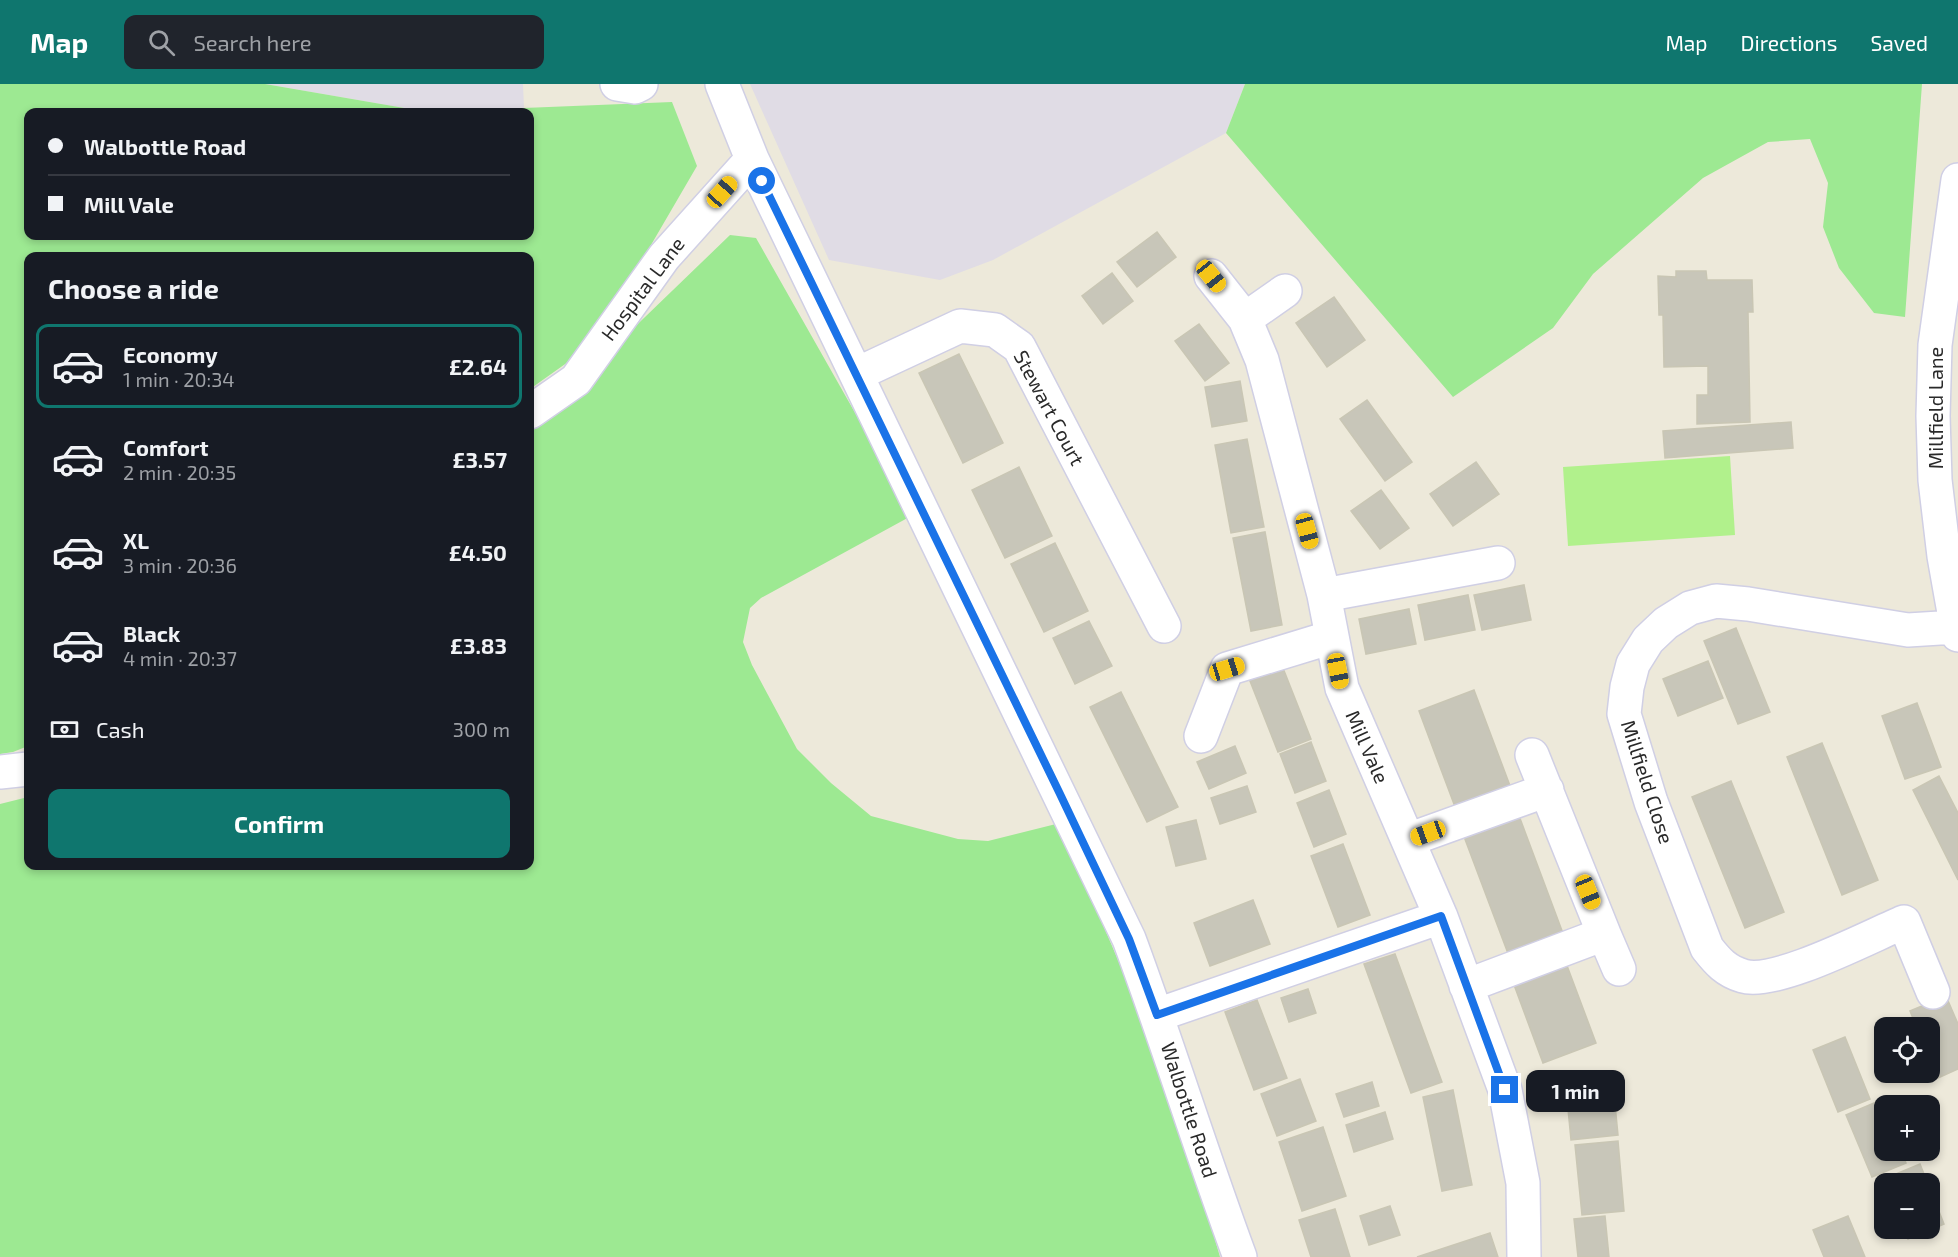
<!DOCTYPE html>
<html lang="en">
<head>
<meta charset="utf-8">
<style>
	:root { --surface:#171b24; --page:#20242c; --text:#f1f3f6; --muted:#9ea1a6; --line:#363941; --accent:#0f766e }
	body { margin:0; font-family:"Exo 2",sans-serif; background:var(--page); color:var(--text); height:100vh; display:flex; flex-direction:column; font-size:22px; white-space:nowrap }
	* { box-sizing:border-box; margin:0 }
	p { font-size:20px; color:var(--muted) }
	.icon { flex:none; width:33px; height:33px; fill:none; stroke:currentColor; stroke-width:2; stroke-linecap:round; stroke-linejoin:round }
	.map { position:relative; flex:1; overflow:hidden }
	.panel { position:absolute; left:24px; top:168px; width:510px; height:618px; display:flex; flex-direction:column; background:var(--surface); border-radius:12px; box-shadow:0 3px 9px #0003 }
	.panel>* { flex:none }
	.hud { position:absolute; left:24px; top:24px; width:510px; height:132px; border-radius:12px; box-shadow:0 3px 9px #0003; display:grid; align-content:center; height:132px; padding:0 24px; background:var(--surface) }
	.controls { position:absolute; left:1874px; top:933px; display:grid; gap:12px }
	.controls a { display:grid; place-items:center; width:66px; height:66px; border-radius:12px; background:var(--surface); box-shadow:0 3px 9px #0003; font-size:30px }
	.end { position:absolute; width:27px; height:27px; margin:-14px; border:8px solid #1a73e8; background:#fff; box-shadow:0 0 0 3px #fff }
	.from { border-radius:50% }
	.bubble { position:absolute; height:42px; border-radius:12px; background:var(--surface); box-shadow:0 3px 9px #0003; font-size:20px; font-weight:700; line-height:42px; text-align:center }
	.car { position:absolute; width:18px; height:36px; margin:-18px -9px; border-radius:8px; box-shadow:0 0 4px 2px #0007; background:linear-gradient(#f5c518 24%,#345 0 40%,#f5c518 0 76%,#345 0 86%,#f5c518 0) }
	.hud b { display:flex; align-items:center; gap:21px; height:57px; font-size:22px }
	.hud b+b { border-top:2px solid var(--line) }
	.hud i { width:15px; height:15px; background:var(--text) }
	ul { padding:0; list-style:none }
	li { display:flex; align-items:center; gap:18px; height:84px; margin:0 12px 9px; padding:0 12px; border:3px solid transparent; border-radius:12px }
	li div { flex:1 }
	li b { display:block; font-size:22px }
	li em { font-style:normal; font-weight:700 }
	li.current { border-color:var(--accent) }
	li>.icon { width:54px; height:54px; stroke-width:1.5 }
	h2 { padding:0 24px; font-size:27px; line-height:72px }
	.pay { display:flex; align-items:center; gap:15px; height:66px; padding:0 24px; font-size:22px }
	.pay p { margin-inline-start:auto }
	.primary-button { display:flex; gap:12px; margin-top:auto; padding:12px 24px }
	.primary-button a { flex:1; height:69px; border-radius:12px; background:var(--accent); color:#fff; font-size:24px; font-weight:700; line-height:69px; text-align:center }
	header { display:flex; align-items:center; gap:36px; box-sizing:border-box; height:84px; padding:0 30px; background:var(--accent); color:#fff }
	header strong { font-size:28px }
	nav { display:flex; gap:33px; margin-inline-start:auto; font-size:21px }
	.search { width:420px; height:54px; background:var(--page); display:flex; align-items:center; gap:15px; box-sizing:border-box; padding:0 21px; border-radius:12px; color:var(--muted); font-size:22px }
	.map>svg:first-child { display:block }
	.industrial { fill:#e0dce5 }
	.green { fill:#9de992; fill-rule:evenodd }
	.pitch { fill:#b1f18c }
	.building { fill:#c8c6b9; stroke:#c9c6b4; stroke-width:1.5 }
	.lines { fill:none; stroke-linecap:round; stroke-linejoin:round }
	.minor-casing { stroke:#d0cfe4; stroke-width:36 }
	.minor { stroke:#fff; stroke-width:33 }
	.route { stroke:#1a73e8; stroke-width:8 }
	.labels { text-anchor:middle; stroke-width:4.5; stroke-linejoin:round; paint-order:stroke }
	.street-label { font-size:20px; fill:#2a2a2a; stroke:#fff }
</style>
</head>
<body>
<header>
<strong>Map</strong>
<div class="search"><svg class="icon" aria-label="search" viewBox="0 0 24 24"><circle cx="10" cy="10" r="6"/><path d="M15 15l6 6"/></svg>Search here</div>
<nav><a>Map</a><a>Directions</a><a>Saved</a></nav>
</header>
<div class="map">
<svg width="1958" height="1173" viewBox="0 0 1958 1173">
	<rect width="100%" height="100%" fill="#ede9da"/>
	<path class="industrial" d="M265,0h258l1,24 -114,1z
		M750,0h495l-19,49 -233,127 -53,20 -111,-20z"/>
	<path class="green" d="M0,0h265l145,25 114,-1 148,-6 25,64 -60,103 -69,93 -38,27v-133h-502v490l-15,6 -13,2zM28,28h502v124h-502z
		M1245,0h677l-17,233 -31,-4 -35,-45 -16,-41 5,-44 -18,-44 -42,3 -65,36 -110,96 -40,54 -100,69 -227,-264z
		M730,151l26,3 157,277 -152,83 -11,10 -7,34 9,23 45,84 34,34 40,33 87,23 30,2 72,-18 110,260 50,174h-1220v-453l28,-7v69h502v-438z"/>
	<path class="pitch" d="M1730,372l5,79 -167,11 -5,-79z"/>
	<path class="building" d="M1157,148l19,25 -39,30 -20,-25z
		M1676,187h30l1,9h45l1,32h-5l2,110 -53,2v-29h11v-29l-44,1 -1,-52h-4l-1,-39 18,1z
		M1112,189l21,28 -30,23 -21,-28z
		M1334,213l31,43 -38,27 -31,-44z
		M1199,240l30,39 -24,18 -30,-40z
		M959,270l44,89 -40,20 -44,-90z
		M1240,297l7,40 -35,6 -7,-40z
		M1367,316l45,62 -27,19 -45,-62z
		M1791,338l2,26 -128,10 -2,-27z
		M1247,355l17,88 -33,6 -16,-88z
		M1476,378l23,32 -46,32 -23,-32z
		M1019,383l33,69 -47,22 -33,-68z
		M1381,406l28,38 -29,21 -29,-38z
		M1265,448l17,93 -31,6 -18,-93z
		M1055,459l33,68 -44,21 -33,-68z
		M1524,501l7,35 -49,10 -8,-35z
		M1468,511l7,35 -50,10 -7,-35z
		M1409,525l7,35 -50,10 -7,-35z
		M1089,537l23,45 -37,18 -22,-46z
		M1736,544l34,84 -32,12 -34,-83z
		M1708,577l15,37 -45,18 -15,-37z
		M1281,579l30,76 -33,13 -30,-76z
		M1474,606l38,101 -55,21 -38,-101z
		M1121,608l57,115 -31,15 -57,-115z
		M1917,619l24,64 -36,12 -23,-63z
		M1311,658l15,39 -31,12 -15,-39z
		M1822,659l56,137 -36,15 -55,-138z
		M1235,662l11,27 -37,16 -12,-27z
		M1939,692l19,37v67l-45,-90z
		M1731,697l53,131 -39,16 -53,-131z
		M1247,702l9,26 -36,12 -9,-26z
		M1329,706l17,44 -32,13 -17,-44z
		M1515,721l49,131 -55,20 -49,-130z
		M1196,736l10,39 -30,7 -10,-39z
		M1343,760l27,71 -32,12 -27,-71z
		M1253,816l17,44 -60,22 -16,-43z
		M1395,870l47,128 -31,11 -47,-129z
		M1563,871l33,88 -53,20 -33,-89z
		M1308,905l8,24 -27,9 -8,-24z
		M1946,912l12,28v45l-20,9 -9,-22v-28h-12l-7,-17z
		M1257,916l30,78 -33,12 -29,-78z
		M1845,953l25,62 -32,13 -25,-62z
		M1300,995l16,42 -39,15 -16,-42z
		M1372,998l7,24 -35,11 -8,-23z
		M1613,1000l5,51 -47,5 -5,-52z
		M1453,1006l19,95 -30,6 -19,-94z
		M1881,1016l3,8v42h17l5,13 -34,14 -26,-62z
		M1385,1028l8,27 -39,13 -8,-27z
		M1323,1043l23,69 -44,15 -23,-69z
		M1618,1057l6,70 -42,4 -7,-70z
		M1920,1080l8,20h-42l-2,-5z
		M1929,1102l15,38 -36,15 -4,-11h25z
		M1390,1122l10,29 -31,10 -9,-29z
		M1335,1125l15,48h-39l-12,-37z
		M1605,1132l4,41h-31l-4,-38z
		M1848,1132l17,41h-41l-11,-27z
		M1490,1149l8,24h-81z"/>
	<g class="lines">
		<g class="minor-casing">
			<path id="minor" d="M617,0l18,3 6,-3
				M722,0l30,75 377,780c39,105 72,213 111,318
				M1958,96l-23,165 -2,71 2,64 9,76 14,79
				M1211,192l34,43 17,41 62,235 18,93 99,229 64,173 18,93 1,74
				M1245,235l40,-28
				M857,290l103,-48 35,4 24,17 145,279
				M530,328l46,-32 88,-123 88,-98
				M1324,511l174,-32
				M1201,652l26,-67 105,-32
				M0,688l28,-3
				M1408,756l139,-50
				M1604,850l15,35
				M1466,902l138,-52 -72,-179
				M1933,908l-29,-70c-34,14 -128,64 -161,54 -17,-5 -25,-14 -36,-28l-56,-146 -27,-88 3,-27 6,-23 15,-24 18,-17 24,-15 26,-7 32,3 160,26 48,-3
				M1157,931l284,-98"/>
		</g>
		<use href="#minor" class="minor"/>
	</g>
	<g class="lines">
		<path class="route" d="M762,97l298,613 69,145 28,76 284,-99 64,174"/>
	</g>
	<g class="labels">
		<g class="street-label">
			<text transform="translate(643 205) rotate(-53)" y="7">Hospital Lane</text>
			<text transform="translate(1049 324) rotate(62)" y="7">Stewart Court</text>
			<text transform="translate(1936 324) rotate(-90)" y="7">Millfield Lane</text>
			<text transform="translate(1367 663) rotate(66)" y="7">Mill Vale</text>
			<text transform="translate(1647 698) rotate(72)" y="7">Millfield Close</text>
			<text transform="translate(1189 1026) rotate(72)" y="7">Walbottle Road</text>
		</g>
	</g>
</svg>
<div class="controls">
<a><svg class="icon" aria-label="locate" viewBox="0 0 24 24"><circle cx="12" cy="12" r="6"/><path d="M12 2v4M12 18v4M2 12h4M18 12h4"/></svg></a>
<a>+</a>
<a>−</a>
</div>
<i class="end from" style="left:762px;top:97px"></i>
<i class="end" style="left:1505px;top:1006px"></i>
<div class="bubble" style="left:1526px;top:986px;width:99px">1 min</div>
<i class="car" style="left:722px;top:108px;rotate:42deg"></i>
<i class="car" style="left:1211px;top:192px;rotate:141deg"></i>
<i class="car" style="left:1307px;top:447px;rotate:165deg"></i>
<i class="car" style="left:1227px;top:585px;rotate:73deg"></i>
<i class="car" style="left:1338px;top:587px;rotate:169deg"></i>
<i class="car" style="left:1428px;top:749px;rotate:250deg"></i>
<i class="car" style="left:1588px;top:808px;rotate:158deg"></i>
<div class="hud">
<b><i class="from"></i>Walbottle Road</b>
<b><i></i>Mill Vale</b>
</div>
<section class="panel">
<h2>Choose a ride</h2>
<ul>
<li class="current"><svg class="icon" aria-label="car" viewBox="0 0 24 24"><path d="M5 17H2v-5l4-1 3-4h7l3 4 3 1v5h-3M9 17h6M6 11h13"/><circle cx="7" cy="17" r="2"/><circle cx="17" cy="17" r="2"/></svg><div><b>Economy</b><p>1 min · 20:34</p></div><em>£2.64</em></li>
<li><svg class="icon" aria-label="car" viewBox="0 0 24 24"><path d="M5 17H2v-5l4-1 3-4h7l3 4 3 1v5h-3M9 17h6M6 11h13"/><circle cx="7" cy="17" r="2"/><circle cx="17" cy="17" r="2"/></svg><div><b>Comfort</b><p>2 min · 20:35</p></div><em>£3.57</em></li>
<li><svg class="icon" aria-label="car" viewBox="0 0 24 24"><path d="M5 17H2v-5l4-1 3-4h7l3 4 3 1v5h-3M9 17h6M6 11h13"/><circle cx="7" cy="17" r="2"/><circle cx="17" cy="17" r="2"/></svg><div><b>XL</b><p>3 min · 20:36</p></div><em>£4.50</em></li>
<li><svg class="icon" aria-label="car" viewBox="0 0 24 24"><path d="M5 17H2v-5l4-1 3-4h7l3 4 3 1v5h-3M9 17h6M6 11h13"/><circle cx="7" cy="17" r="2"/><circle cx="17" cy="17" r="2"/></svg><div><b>Black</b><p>4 min · 20:37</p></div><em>£3.83</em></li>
</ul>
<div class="pay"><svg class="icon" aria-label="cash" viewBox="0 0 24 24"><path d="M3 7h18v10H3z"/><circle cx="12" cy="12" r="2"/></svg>Cash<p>300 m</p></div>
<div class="primary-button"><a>Confirm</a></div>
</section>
</div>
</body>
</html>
